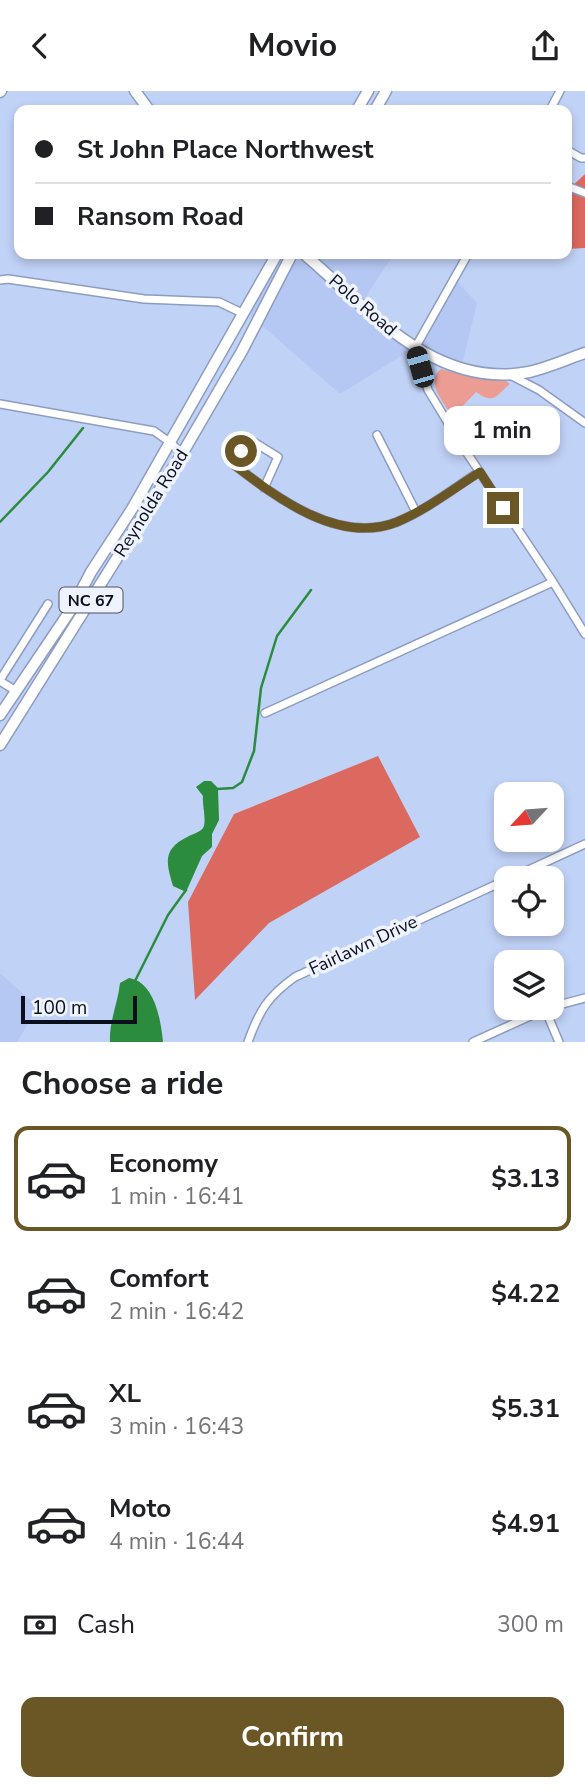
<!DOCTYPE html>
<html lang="en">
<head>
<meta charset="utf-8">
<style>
	:root { --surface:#fff; --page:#f6f6f6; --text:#202124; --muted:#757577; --line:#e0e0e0; --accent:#6b5625 }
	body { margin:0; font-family:"Nunito Sans",sans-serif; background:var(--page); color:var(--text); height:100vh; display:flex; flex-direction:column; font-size:26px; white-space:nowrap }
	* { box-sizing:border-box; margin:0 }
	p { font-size:23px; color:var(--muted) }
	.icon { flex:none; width:38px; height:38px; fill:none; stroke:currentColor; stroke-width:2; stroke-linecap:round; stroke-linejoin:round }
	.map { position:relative; height:951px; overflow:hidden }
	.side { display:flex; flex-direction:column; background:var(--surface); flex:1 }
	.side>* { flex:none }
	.banner { position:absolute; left:14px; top:14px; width:558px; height:154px; border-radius:14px; box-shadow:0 4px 10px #0003; display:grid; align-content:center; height:154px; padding:0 21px; background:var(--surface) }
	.needle { width:46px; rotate:244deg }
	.buttons { position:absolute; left:494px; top:691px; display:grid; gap:14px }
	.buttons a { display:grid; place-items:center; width:70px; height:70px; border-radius:14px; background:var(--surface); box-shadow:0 4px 10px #0003; font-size:35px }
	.scale { position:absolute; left:21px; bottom:18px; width:116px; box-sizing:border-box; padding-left:7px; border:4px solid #0a0f1b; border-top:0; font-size:19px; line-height:24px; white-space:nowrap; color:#0a0f1b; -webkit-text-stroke:5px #eef3fe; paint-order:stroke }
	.end { position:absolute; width:32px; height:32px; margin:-16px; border:9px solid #6b5625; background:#fff; box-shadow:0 0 0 4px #fff }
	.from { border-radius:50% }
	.bubble { position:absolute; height:49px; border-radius:14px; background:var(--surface); box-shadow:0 4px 10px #0003; font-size:23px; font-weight:700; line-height:49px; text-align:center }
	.car { position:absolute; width:21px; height:42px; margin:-21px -10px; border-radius:9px; box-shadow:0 0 5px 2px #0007; background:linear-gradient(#222 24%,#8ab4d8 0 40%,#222 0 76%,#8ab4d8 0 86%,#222 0) }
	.banner b { display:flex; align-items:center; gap:24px; height:66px; font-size:26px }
	.banner b+b { border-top:2px solid var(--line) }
	.banner i { width:18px; height:18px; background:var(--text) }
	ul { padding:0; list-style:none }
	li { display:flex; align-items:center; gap:21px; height:105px; margin:0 14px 10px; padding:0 7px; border:4px solid transparent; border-radius:14px }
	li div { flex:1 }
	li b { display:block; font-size:26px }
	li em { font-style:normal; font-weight:700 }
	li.current { border-color:var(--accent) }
	li>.icon { width:63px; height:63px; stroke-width:1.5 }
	h2 { padding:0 21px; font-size:32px; line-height:84px }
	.pay { display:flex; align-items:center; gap:18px; height:77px; padding:0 21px; font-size:26px }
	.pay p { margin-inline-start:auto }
	.cta { display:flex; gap:14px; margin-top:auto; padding:14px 21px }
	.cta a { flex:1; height:80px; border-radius:14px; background:var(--accent); color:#fff; font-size:28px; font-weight:700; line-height:80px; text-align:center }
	header { display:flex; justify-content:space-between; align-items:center; height:91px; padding:0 21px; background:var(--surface); font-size:32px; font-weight:700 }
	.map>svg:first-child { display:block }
	.built { fill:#b5c7f3 }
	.green { fill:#eb9c93 }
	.forest { fill:#db695f }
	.water { fill:#2b8c3e }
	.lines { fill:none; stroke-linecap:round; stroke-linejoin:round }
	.stream { stroke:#2b8c3e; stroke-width:2.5 }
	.minor-casing { stroke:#8d9dc0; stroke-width:10 }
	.major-casing { stroke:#8d9dc0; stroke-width:13 }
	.minor { stroke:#fff; stroke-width:7 }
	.major { stroke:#fff; stroke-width:10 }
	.route { stroke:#6b5625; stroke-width:9 }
	.labels { text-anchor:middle; stroke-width:7; stroke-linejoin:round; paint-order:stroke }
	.shield { fill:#eef3fe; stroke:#4e535f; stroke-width:2 }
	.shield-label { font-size:16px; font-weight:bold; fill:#0a0f1b }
	.street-label { font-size:18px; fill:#0a0f1b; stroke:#eef3fe }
</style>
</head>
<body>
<header><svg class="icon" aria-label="back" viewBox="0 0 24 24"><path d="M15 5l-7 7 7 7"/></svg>Movio<svg class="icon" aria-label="share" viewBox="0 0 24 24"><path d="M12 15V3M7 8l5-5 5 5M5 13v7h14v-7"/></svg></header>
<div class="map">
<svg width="585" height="951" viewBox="0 0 585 951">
	<rect width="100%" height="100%" fill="#c1d2f7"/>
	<path class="built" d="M290,163h104l-33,50 53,43 40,-69 23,25 -16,66 -47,-21 -74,46 -91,-80 10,-24z
		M0,882l38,34 -21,35h-17z"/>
	<path class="green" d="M441,278l30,8 35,4 4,3c-15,12 -15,21 -34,8l-17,18 9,8 -8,8c-9,-15 -38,-42 -19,-57z"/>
	<path class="forest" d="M585,83v74l-18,1v-58z
		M378,665l42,81 -151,86 -74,77 -7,-98 46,-88z"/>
	<path class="water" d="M204,690h7l7,7 1,32 -7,14v13l-10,9 -16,36 -13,-6c-7,-24 -11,-37 16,-50 4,-2 11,-4 14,-8 4,-6 -1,-24 0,-32l-7,-9z
		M129,887c26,4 32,43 34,64h-53c-1,-21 8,-39 10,-59z"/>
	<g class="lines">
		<path class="stream" d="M0,431l48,-50 35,-44
			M217,698l16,-1 9,-6 12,-31 7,-63 16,-52 34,-46
			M135,890l33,-66 18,-25"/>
		<g class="minor-casing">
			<path id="minor" d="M550,19l10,-19
				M567,59l14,8h4
				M567,95l18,7
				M468,163l-53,94 13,42 31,51 94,141 32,52
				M0,189l8,-1 136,20 75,3 23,11
				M510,284l29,15 46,33
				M0,313l154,27 17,12 11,11
				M377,344l39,77
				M264,397l14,-31 -29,-18 -16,25c44,34 106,81 164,58 29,-12 56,-33 82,-50
				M0,589l48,-76
				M0,590l16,10
				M265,622l288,-131
				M509,788l76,-35
				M551,916l34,-9
				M545,918l14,33
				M248,951c11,-31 20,-46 47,-65l211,-97
				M473,951l75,-34"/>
		</g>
		<g class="major-casing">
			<path id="major" d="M135,0l14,19
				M0,1l1,-1
				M357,19l11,-19
				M375,19l11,-19
				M304,163c65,55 130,136 225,118 19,-4 38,-13 56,-19
				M0,624l72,-107 19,-36 41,-63 145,-255
				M0,654l182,-291 60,-103 50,-97"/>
		</g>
		<use href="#minor" class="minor"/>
		<use href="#major" class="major"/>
	</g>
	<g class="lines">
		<path class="route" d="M241,360l-8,13c44,34 106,81 164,58 29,-12 56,-33 83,-50l23,36"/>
	</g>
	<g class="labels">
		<rect class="shield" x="59.5" y="496.5" width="63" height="25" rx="5"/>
		<g class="shield-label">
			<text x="91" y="515">NC 67</text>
		</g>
		<g class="street-label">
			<text transform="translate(363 214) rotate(41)" y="6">Polo Road</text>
			<text transform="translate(151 412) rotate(-58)" y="6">Reynolda Road</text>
			<text transform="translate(363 854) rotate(-25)" y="6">Fairlawn Drive</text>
		</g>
	</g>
</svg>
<div class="buttons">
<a><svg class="needle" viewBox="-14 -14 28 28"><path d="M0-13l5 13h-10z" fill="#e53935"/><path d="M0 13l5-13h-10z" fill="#757577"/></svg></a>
<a><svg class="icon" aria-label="locate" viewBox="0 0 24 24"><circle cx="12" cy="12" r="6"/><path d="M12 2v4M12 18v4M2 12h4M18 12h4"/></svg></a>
<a><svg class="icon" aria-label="layers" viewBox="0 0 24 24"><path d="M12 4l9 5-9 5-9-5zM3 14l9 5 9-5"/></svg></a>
</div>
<div class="scale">100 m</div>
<i class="end from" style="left:241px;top:360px"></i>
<i class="end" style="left:503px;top:417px"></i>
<div class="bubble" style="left:444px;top:315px;width:116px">1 min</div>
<i class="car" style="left:420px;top:276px;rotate:344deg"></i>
<div class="banner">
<b><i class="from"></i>St John Place Northwest</b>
<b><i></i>Ransom Road</b>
</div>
</div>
<section class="side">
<h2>Choose a ride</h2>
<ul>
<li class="current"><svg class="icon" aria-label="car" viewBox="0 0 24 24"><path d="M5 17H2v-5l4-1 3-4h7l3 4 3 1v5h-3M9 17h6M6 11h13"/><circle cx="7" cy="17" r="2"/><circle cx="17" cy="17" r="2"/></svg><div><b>Economy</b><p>1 min · 16:41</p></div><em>$3.13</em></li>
<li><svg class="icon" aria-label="car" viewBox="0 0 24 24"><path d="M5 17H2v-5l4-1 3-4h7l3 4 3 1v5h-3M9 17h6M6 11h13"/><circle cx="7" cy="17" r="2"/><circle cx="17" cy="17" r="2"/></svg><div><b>Comfort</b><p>2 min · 16:42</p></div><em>$4.22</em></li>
<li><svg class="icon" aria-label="car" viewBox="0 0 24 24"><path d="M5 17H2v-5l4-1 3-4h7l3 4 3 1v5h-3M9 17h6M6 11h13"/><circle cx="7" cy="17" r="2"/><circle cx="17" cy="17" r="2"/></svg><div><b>XL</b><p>3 min · 16:43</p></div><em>$5.31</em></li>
<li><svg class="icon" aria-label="car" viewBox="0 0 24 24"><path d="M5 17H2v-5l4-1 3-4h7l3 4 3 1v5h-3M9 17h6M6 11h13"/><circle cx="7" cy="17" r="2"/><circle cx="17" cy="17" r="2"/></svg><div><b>Moto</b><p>4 min · 16:44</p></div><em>$4.91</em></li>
</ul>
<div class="pay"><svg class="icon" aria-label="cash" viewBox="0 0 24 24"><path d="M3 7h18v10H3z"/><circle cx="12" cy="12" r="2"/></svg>Cash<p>300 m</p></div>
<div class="cta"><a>Confirm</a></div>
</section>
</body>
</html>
